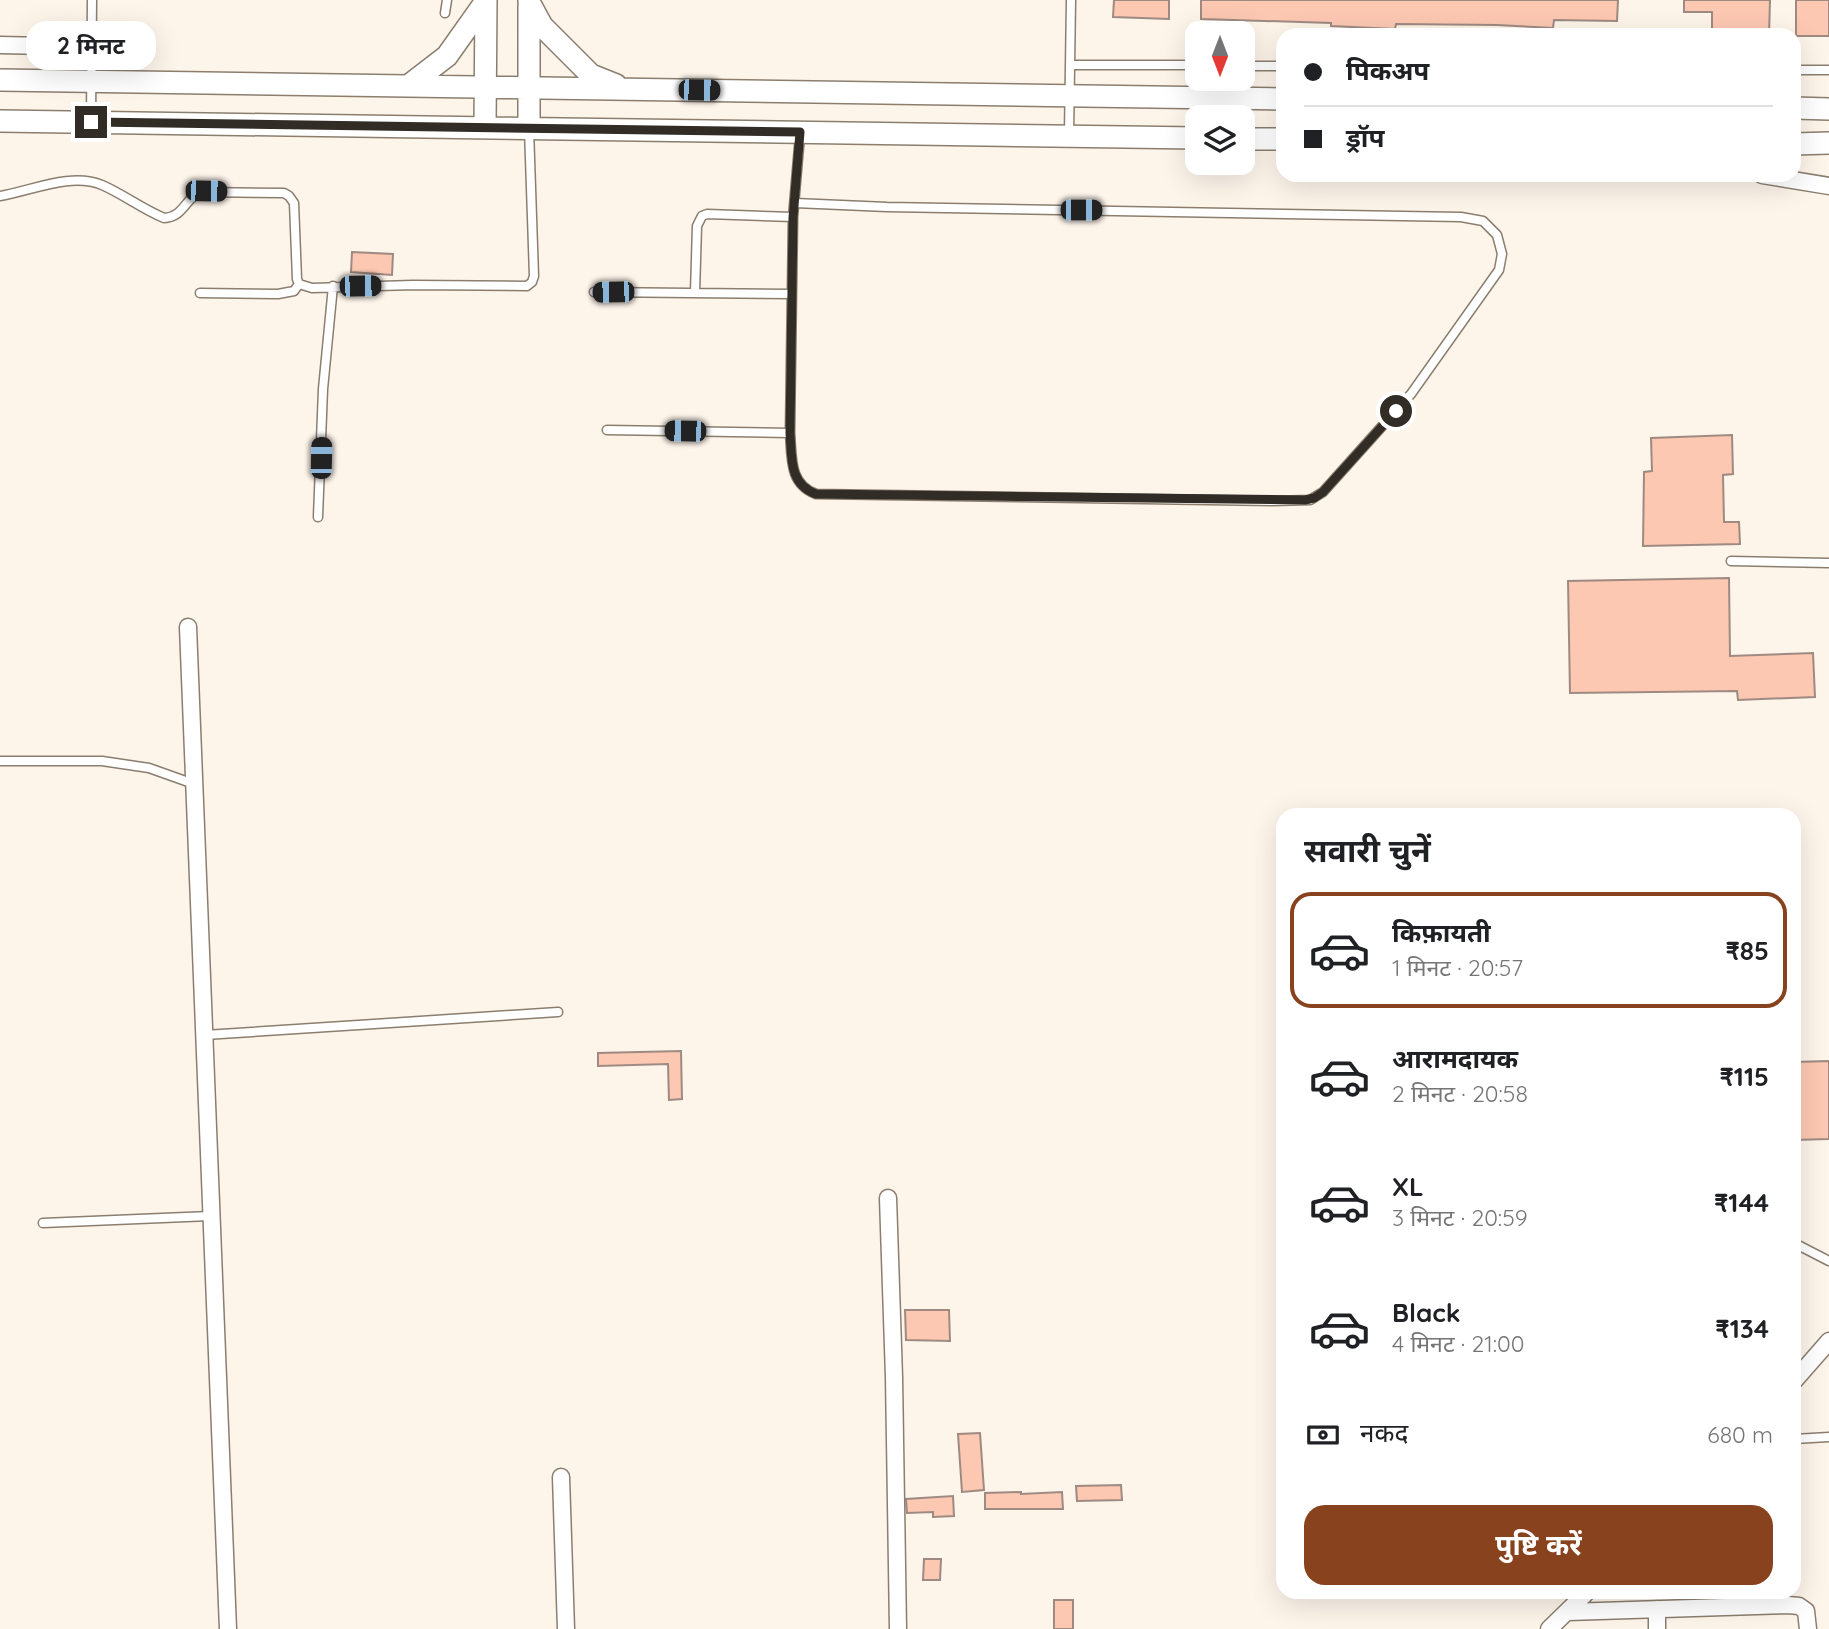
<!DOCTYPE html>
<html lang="hi">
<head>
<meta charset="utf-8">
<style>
	:root { --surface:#fff; --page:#f2f2f2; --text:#202124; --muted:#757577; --line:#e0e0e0; --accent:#88421d }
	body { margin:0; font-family:Quicksand,"Noto Sans Devanagari",sans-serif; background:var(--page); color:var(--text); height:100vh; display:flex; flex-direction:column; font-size:26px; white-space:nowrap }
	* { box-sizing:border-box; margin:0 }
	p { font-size:23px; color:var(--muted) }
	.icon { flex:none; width:38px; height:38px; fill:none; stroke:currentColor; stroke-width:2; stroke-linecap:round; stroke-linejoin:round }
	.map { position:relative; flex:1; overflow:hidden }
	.panel { position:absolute; left:1276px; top:808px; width:525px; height:791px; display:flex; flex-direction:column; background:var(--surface); border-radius:21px; box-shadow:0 7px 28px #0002 }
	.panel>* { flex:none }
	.hud { position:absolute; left:1276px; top:28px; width:525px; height:154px; border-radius:21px; box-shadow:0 7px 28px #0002; display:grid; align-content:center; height:154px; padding:0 28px; background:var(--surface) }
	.needle { width:46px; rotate:180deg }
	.tools { position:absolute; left:1185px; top:21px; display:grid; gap:14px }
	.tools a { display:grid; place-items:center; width:70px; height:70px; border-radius:14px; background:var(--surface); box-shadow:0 7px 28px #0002; font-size:35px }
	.end { position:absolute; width:32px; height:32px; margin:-16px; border:9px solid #312c25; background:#fff; box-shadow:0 0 0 4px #fff }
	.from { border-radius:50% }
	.bubble { position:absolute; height:49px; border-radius:21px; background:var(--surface); box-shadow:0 7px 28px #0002; font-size:23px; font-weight:700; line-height:49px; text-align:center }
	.car { position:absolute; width:21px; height:42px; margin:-21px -10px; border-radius:9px; box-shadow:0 0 5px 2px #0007; background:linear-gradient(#222 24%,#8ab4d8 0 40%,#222 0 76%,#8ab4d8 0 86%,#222 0) }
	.hud b { display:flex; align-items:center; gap:24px; height:66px; font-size:26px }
	.hud b+b { border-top:2px solid var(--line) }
	.hud i { width:18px; height:18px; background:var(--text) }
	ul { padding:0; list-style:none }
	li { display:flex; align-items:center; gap:21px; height:116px; margin:0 14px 10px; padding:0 14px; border:4px solid transparent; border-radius:21px }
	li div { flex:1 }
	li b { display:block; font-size:26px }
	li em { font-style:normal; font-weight:700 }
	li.on { border-color:var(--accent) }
	li>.icon { width:63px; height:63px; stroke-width:1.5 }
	h2 { padding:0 28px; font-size:32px; line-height:84px }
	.pay { display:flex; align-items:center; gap:18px; height:77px; padding:0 28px; font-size:26px }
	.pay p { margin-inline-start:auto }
	.cta { display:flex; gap:14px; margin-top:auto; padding:14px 28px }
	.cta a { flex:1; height:80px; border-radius:21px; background:var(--accent); color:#fff; font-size:28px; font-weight:700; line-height:80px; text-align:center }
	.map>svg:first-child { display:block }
	.building { fill:#fcc8b2; stroke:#9f8a82; stroke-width:2 }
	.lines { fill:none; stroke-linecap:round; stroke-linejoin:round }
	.lane-casing { stroke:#8b7e6e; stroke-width:11 }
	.street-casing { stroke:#8b7e6e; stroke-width:19 }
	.secondary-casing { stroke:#8b7e6e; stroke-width:24 }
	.lane { stroke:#fff; stroke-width:8 }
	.street { stroke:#fff; stroke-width:16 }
	.secondary { stroke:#fff; stroke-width:21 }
	.route { stroke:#312c25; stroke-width:9 }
</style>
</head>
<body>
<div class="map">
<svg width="1829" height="1629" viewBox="0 0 1829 1629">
	<rect width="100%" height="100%" fill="#fdf4ea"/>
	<path class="building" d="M1114,0h55v19l-56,-2z
		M1201,0h417l-1,21 -63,-1 -1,8 -56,-3 -101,-1 -1,5 -64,-3v-3l-130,-4z
		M1684,0h86l-1,35 -57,-1v-22h-28z
		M1796,0h33v36h-33z
		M352,252l41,2 -1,21 -41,-3z
		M1732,435l1,39 -10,1 1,47h15l1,22 -97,2 1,-74 8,-1 -1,-33z
		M1729,578l1,78 83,-3 2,44 -77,3 -1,-9 -167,2 -2,-112z
		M681,1051l1,48 -13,1 -1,-36 -70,2v-13z
		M1829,1061v78l-35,1v-78z
		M905,1310h44l1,31 -44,-1z
		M980,1433l4,57 -22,2 -4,-58z
		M1121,1485l1,15 -45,1 -1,-15z
		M1021,1492v2l41,-2 1,17h-78v-16z
		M953,1496l1,20 -21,1v-5l-26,1 -1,-14z
		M924,1559h17l-1,21h-17z
		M1054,1600h19v29h-19z"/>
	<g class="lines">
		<g class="lane-casing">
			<path id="lane" d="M445,13l2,-13
				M1070,65h127
				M1242,66h41
				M1794,70h35
				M91,119l1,-119
				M1069,134l2,-134
				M0,196c31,-5 71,-24 102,-11 21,9 40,24 62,33 19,-1 20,-17 35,-26l85,1 5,3 5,7 3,76 2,5
				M795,203l92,4 574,10 22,4 14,14 5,19 -3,16 -88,124 -88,98 -13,8 -37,1 -457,-7c-27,-10 -24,-36 -26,-61l3,-216 7,-82
				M299,284l13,4 101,-3 114,1 5,-4 2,-6 -5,-147
				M594,292l198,2
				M200,293l78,1 16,-3 5,-7
				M695,293l2,-67 5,-10 5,-2 86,3
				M607,430l183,3
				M318,517l5,-128 10,-103
				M1731,561l98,2
				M0,761h102l47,7 45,16
				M205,1035l353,-23
				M43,1223l167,-7
				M1794,1243l35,18
				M1794,1439l35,-2"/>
		</g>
		<g class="street-casing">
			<path id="street" d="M0,45l92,2
				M1762,175l67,11
				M188,627l40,1002
				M888,1198l6,179 4,252
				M1794,1381l35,-40
				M561,1477l5,152
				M1657,1609v20
				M1568,1612l220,-7 11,1 7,5 2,18
				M1549,1629l38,-37"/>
		</g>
		<g class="secondary-casing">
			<path id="secondary" d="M529,2l13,24 49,49 25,10
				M0,80l1283,19
				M408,86l39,-30 39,-55
				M1794,108l35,1
				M0,121l1197,17
				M485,127l1,-127
				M529,128v-122
				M1242,139h41
				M1794,144l35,-1"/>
		</g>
		<use href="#lane" class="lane"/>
		<use href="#street" class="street"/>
		<use href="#secondary" class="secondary"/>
	</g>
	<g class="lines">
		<path class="route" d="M91,122l709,10 -7,86 -3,215c2,25 -1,51 26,61l489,6 9,-2 9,-6 73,-81"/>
	</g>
</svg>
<div class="tools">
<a><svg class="needle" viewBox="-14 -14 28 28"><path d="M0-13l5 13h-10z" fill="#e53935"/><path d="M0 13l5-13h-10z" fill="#757577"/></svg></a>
<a><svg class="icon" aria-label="layers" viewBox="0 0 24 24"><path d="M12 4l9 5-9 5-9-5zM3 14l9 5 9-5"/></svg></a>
</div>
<i class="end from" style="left:1396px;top:411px"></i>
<i class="end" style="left:91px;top:122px"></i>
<div class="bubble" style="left:26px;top:21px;width:130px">2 मिनट</div>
<i class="car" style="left:699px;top:90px;rotate:91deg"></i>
<i class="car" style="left:206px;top:191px;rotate:91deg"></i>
<i class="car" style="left:1081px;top:210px;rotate:90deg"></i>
<i class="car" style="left:360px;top:286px;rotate:89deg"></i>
<i class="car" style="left:613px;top:292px;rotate:269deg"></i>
<i class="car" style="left:685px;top:431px;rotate:271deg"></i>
<i class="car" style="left:321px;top:458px;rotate:1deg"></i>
<div class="hud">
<b><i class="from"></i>पिकअप</b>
<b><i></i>ड्रॉप</b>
</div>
<section class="panel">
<h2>सवारी चुनें</h2>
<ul>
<li class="on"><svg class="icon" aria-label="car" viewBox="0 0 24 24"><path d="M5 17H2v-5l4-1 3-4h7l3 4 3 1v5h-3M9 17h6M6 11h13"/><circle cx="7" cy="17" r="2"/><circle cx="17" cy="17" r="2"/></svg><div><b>किफ़ायती</b><p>1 मिनट · 20:57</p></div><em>₹85</em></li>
<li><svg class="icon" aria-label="car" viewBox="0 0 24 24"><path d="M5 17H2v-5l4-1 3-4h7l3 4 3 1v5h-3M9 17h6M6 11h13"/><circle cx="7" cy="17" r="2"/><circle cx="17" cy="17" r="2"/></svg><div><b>आरामदायक</b><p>2 मिनट · 20:58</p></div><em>₹115</em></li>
<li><svg class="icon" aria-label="car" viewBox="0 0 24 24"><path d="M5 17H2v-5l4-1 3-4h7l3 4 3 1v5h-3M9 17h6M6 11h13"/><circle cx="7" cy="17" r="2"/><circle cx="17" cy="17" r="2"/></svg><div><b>XL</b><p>3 मिनट · 20:59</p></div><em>₹144</em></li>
<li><svg class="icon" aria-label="car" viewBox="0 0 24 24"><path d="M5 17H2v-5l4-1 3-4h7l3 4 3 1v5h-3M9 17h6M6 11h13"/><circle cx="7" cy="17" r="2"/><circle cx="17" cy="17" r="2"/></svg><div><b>Black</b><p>4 मिनट · 21:00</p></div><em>₹134</em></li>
</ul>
<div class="pay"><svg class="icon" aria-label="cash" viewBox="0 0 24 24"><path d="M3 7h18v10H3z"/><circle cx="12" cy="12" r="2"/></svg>नकद<p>680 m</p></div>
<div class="cta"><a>पुष्टि करें</a></div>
</section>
</div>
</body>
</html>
